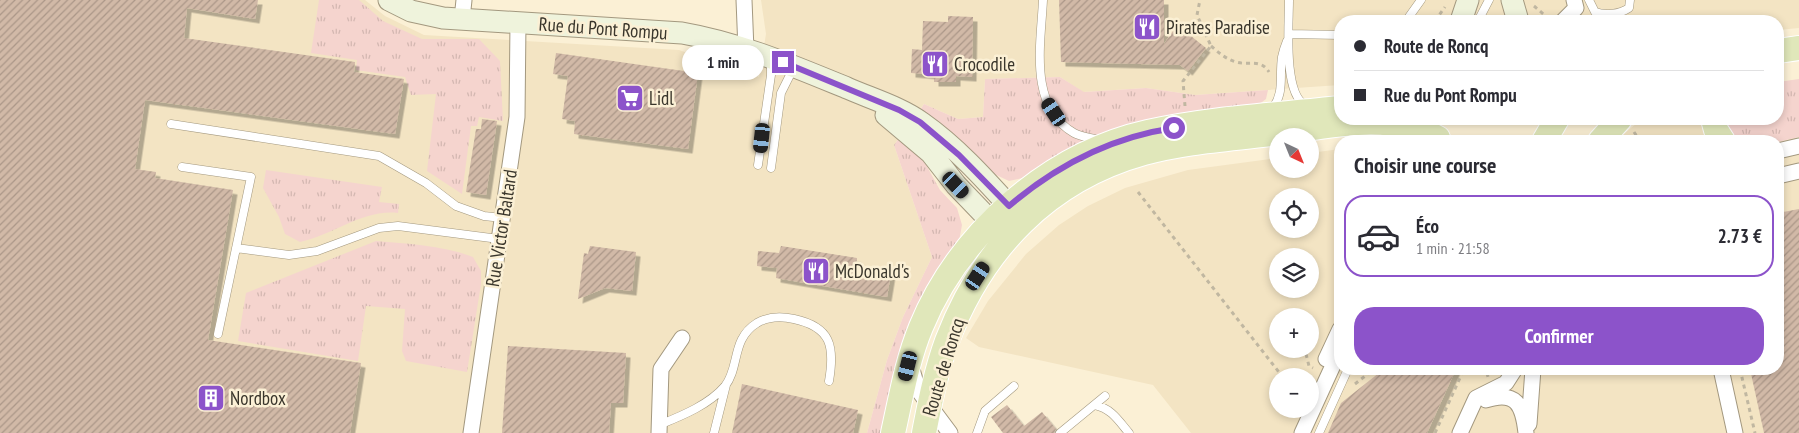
<!DOCTYPE html>
<html lang="fr">
<head>
<meta charset="utf-8">
<style>
	:root { --surface:#fff; --page:#f7f7f7; --text:#2b2b33; --muted:#7c7c81; --line:#e1e1e2; --accent:#8c53ca }
	body { margin:0; font-family:"PT Sans Narrow",sans-serif; background:var(--page); color:var(--text); height:100vh; display:flex; flex-direction:column; font-size:19px; white-space:nowrap }
	* { box-sizing:border-box; margin:0 }
	p { font-size:16px; color:var(--muted) }
	.icon { flex:none; width:28px; height:28px; fill:none; stroke:currentColor; stroke-width:2; stroke-linecap:round; stroke-linejoin:round }
	.map { position:relative; flex:1; overflow:hidden }
	.sheet { position:absolute; left:1334px; top:135px; width:450px; height:240px; display:flex; flex-direction:column; background:var(--surface); border-radius:20px; box-shadow:0 2px 8px #0003 }
	.sheet>* { flex:none }
	.hud { position:absolute; left:1334px; top:15px; width:450px; height:110px; border-radius:20px; box-shadow:0 2px 8px #0003; display:grid; align-content:center; height:110px; padding:0 20px; background:var(--surface) }
	.needle { width:32px; rotate:137deg }
	.controls { position:absolute; left:1269px; top:128px; display:grid; gap:10px }
	.controls a { display:grid; place-items:center; width:50px; height:50px; border-radius:50%; background:var(--surface); box-shadow:0 2px 8px #0003; font-size:25px }
	.end { position:absolute; width:22px; height:22px; margin:-11px; border:6px solid #8c53ca; background:#fff; box-shadow:0 0 0 2px #fff }
	.from { border-radius:50% }
	.bubble { position:absolute; height:35px; border-radius:18px; background:var(--surface); box-shadow:0 2px 8px #0003; font-size:16px; font-weight:800; line-height:35px; text-align:center }
	.car { position:absolute; width:15px; height:30px; margin:-15px -8px; border-radius:6px; box-shadow:0 0 4px 1px #0007; background:linear-gradient(#222 24%,#8ab4d8 0 40%,#222 0 76%,#8ab4d8 0 86%,#222 0) }
	.hud b { display:flex; align-items:center; gap:18px; height:48px; font-size:19px }
	.hud b+b { border-top:1px solid var(--line) }
	.hud i { width:12px; height:12px; background:var(--text) }
	ul { padding:0; list-style:none }
	li { display:flex; align-items:center; gap:15px; height:82px; margin:0 10px 8px; padding:0 10px; border:2px solid transparent; border-radius:20px }
	li div { flex:1 }
	li b { display:block; font-size:19px }
	li em { font-style:normal; font-weight:800 }
	li.current { border-color:var(--accent) }
	li>.icon { width:45px; height:45px; stroke-width:1.5 }
	h2 { padding:0 20px; font-size:22px; line-height:60px }
	.action { display:flex; gap:10px; margin-top:auto; padding:10px 20px }
	.action a { flex:1; height:58px; border-radius:20px; background:var(--accent); color:#fff; font-size:20px; font-weight:800; line-height:58px; text-align:center }
	.map>svg:first-child { display:block }
	.built { fill:#f3e4c3; fill-rule:evenodd }
	.grass { fill:url(#grass-tufts) }
	.building { fill:url(#building-hatch); filter:url(#shadow) }
	.lines { fill:none; stroke-linecap:round; stroke-linejoin:round }
	.lane-casing { stroke:#a3987f; stroke-width:9 }
	.street-casing { stroke:#a3987f; stroke-width:17 }
	.secondary-casing { stroke:#a3987f; stroke-width:23 }
	.primary-casing { stroke:#fff; stroke-width:26 }
	.path { stroke:#c0b7a1; stroke-width:3; stroke-dasharray:4 4; stroke-linecap:butt }
	.lane { stroke:#fff; stroke-width:8 }
	.street { stroke:#fff; stroke-width:15 }
	.secondary { stroke:#eff3dc; stroke-width:21 }
	.primary { stroke:#e0e7ba; stroke-width:24 }
	.route { stroke:#8c53ca; stroke-width:6 }
	.labels { text-anchor:middle; stroke-width:5; stroke-linejoin:round; paint-order:stroke }
	.poi-label { font-size:19px; fill:#3a362c; stroke:#fbf0d5; text-anchor:start }
	.street-label { font-size:19px; fill:#3a362c; stroke:#fbf0d5 }
</style>
</head>
<body>
<div class="map">
<svg width="1799" height="433" viewBox="0 0 1799 433">
	<defs>
		<pattern id="grass-tufts" width="24" height="20" patternUnits="userSpaceOnUse" patternTransform="scale(1.25)"><rect width="24" height="20" fill="#f5d4ce"/><path d="M3 7l-1-3M5 7V3M7 7l1-3M15 17l-1-3M17 17v-4M19 17l1-3" fill="none" stroke="#d3b7b1"/></pattern>
		<pattern id="building-hatch" width="6" height="6" patternUnits="userSpaceOnUse" patternTransform="scale(1.25)"><rect width="6" height="6" fill="#d1b9a7"/><path d="M-1 1l2-2M0 6l6-6M5 7l2-2" fill="none" stroke="#ab9788"/></pattern>
		<filter id="shadow"><feDropShadow dx="4.5" dy="4.5" stdDeviation="0" flood-color="#0004"/></filter>
	</defs>
	<rect width="100%" height="100%" fill="#fbf0d5"/>
	<path class="built" d="M0,0h365l20,16 39,19 255,15 80,27 7,-43 -5,-34h1038v28l-21,2v-9h-438v64l-145,10 -49,-7 -63,4 -23,-15 -75,2 -2,38 -25,2 -34,-15 -30,41 38,112 -29,60 -16,43 -20,73h-867z
		M1642,119h62l9,22h-98z
		M1799,137v296h-608l-38,-48 -174,-38 -13,-9 22,-37 38,-47 33,-29 29,-19 37,-18 63,-18 89,-12 1,11h32v-16l30,-4v220h438v-227zM1278,196h32v33h-32zM1278,256h32v33h-32zM1278,316h32v33h-32zM1278,376h32v33h-32z"/>
	<path class="grass" d="M319,0h40l24,21 39,18h57l21,22 3,60 -24,-4 -2,9h-6l-9,68 -35,-23 9,-77 -25,1 -6,-18 -49,-7 1,-10 -46,-7z
		M1060,77l24,15 62,-4 49,7 73,-5 -2,9 -12,9 -227,69 -18,4 -17,-8 -72,-63 4,-6 34,15 25,-2 2,-38z
		M1799,79v58l-21,5 -42,-1 -8,-8 -4,-14h54v-37z
		M900,137l25,26 15,27 17,18 5,17 -3,16 -29,43 -46,149h-17l20,-73 16,-43 29,-60 -38,-112z
		M266,170l116,17 -3,15 20,2 -1,9c-35,-4 -64,22 -98,29l-15,-8 -6,-17 -16,-29z
		M376,241c32,3 66,4 97,16l8,14v13l-14,88 -61,-11 -4,-10 3,-42 -39,-3 -8,55 -120,-20 8,-48z"/>
	<path class="building" d="M0,0h258l-3,19 -68,-11 -3,30 171,24 -1,10 50,7 -9,55 -250,-34 -10,69 21,3 -1,6 78,12 -25,150 153,23 -11,70h-350z
		M1059,0h105v44l13,-19 29,23 -18,23 -8,-6 -119,-3z
		M948,16l25,1 -1,60 -16,-1v6h-22v-7l-23,-2 1,-24 10,1 1,-29 25,1z
		M556,53l142,20 -10,76 -114,-15 1,-13 -13,-2 6,-43 -15,-2z
		M482,119l15,2 -11,74 -20,-3 10,-63h5z
		M1799,209v224h-35l-14,-64h28v-156z
		M590,246l46,6 -4,39 -27,-3 -27,11 6,-46 4,1z
		M781,246l76,12 -1,9 35,6 -4,24 -111,-19 1,-10 -20,-2 1,-15 21,2z
		M508,346l118,7 -3,50h-12l-2,30h-107z
		M1384,369h72l-29,64h-99l13,-30z
		M742,384l116,26 -5,23h-121z
		M1007,405l17,21 18,-14 14,17 -2,4h-51l-12,-16z"/>
	<g class="lines">
		<g class="lane-casing">
			<path id="lane" d="M1043,0c-2,43 -15,107 31,133 7,4 18,5 26,7
				M1289,0c0,24 -6,93 16,105
				M1589,0l6,12c10,4 25,2 34,-4l1,-8
				M1406,21l15,-21
				M1478,21l11,-21
				M1289,34l51,1
				M1272,109c13,-16 7,-33 10,-52 1,-5 3,-11 5,-16
				M171,124l208,32 47,27 30,23 28,10 18,2
				M758,165l13,-90v-15
				M182,167l69,10 -33,157
				M771,168l10,-75 12,-24
				M236,248l53,7 28,-4 62,-23 19,-2 101,13
				M1095,405c17,4 23,15 34,28
				M659,425c22,-9 50,-20 66,-39 15,-19 6,-47 32,-63 12,-7 24,-7 37,-4 37,8 41,27 35,62
				M714,433l12,-48
				M977,433l8,-22 29,-25
				M1060,433l45,-37
				M1319,433l29,-64"/>
		</g>
		<g class="street-casing">
			<path id="street" d="M744,0l2,50
				M462,19l2,-19
				M1563,21l13,-13 -2,-8
				M1778,151l21,-5
				M1778,176l21,-5
				M1326,359l14,-30
				M911,366l7,24 32,43
				M1721,369l14,64
				M1486,400c30,-10 37,5 40,33
				M1529,424l4,-55
				M471,433l46,-316 1,-95
				M659,433l2,-64 21,-31
				M1302,433l38,-83
				M1460,433l16,-35 30,-15 9,-14"/>
		</g>
		<g class="secondary-casing">
			<path id="secondary" d="M389,0l22,11 32,7 239,15c58,10 111,33 165,55 25,11 53,19 75,35 37,26 68,62 98,95
				M1512,0l6,21
				M1461,21l7,-21
				M886,115l45,38 25,32 47,49"/>
		</g>
		<g class="primary-casing">
			<path id="primary" d="M1778,51l21,-3
				M1713,119l3,11 7,11
				M1544,141l13,-22
				M1600,141l20,-22
				M893,433c8,-36 14,-72 28,-106 38,-93 128,-173 227,-195 63,-14 129,-17 192,-24
				M924,433c6,-31 12,-62 23,-92 35,-92 100,-161 197,-188 44,-12 90,-14 135,-20 51,-7 111,-22 159,5"/>
		</g>
		<path class="path" d="M1534,6l14,12
			M1435,21l10,-14
			M1211,46c8,7 15,13 25,16 13,4 24,-4 33,10
			M1185,106l-2,-25 28,-35 -14,-31 3,-15
			M1634,132l6,9
			M1138,192l144,184
			M1306,354l3,12 4,2
			M1480,369l7,4 1,4
			M1655,369l2,5
			M1740,369l15,64
			M1355,384l19,-15
			M1435,433l29,-64"/>
		<use href="#lane" class="lane"/>
		<use href="#street" class="street"/>
		<use href="#secondary" class="secondary"/>
		<use href="#primary" class="primary"/>
	</g>
	<g class="lines">
		<path class="route" d="M783,62l116,48 21,12 39,33 50,51c47,-40 103,-69 165,-78"/>
	</g>
	<defs>
		<g id="restaurant-square" transform="scale(1.4375)"><rect x="-9" y="-9" width="18" height="18" rx="4" fill="#8c53ca" stroke="#fbf0d5"/><path d="M-5-6h1v4h1v-4h1v4h1v-4h1v5L-1.5 .5V6h-2V.5L-5-1ZM5-6V6H3V1.5H1.5Q1.5-4 5-6Z" fill="#fff"/></g>
		<g id="supermarket-square" transform="scale(1.4375)"><rect x="-9" y="-9" width="18" height="18" rx="4" fill="#8c53ca" stroke="#fbf0d5"/><path d="M-6-5.5h2.5l.6 2H6L4.5 2H-2.5L-4.4-4H-6ZM-1.5 3.2a1.3 1.3 0 1 0 .1 0ZM3 3.2a1.3 1.3 0 1 0 .1 0Z" fill="#fff"/></g>
		<g id="building-square" transform="scale(1.4375)"><rect x="-9" y="-9" width="18" height="18" rx="4" fill="#8c53ca" stroke="#fbf0d5"/><path d="M-4-6H4V6H1V3H-1V6H-4ZM-2.5-4.3h1.7v1.8h-1.7ZM.8-4.3h1.7v1.8H.8ZM-2.5-1h1.7V.8h-1.7ZM.8-1h1.7V.8H.8Z" fill="#fff"/></g>
	</defs>
	<g fill-rule="evenodd">
		<use href="#restaurant-square" x="1147" y="27"/>
		<use href="#restaurant-square" x="935" y="64"/>
		<use href="#supermarket-square" x="630" y="98"/>
		<use href="#restaurant-square" x="816" y="271"/>
		<use href="#building-square" x="211" y="398"/>
	</g>
	<g class="labels">
		<g class="poi-label">
			<text x="1166" y="34">Pirates Paradise</text>
			<text x="954" y="71">Crocodile</text>
			<text x="649" y="105">Lidl</text>
			<text x="835" y="278">McDonald's</text>
			<text x="230" y="405">Nordbox</text>
		</g>
		<g class="street-label">
			<text transform="translate(603 28) rotate(4)" y="7">Rue du Pont Rompu</text>
			<text transform="translate(501 228) rotate(-81)" y="7">Rue Victor Baltard</text>
			<text transform="translate(943 367) rotate(-73)" y="7">Route de Roncq</text>
		</g>
	</g>
</svg>
<div class="controls">
<a><svg class="needle" viewBox="-14 -14 28 28"><path d="M0-13l5 13h-10z" fill="#e53935"/><path d="M0 13l5-13h-10z" fill="#7c7c81"/></svg></a>
<a><svg class="icon" aria-label="locate" viewBox="0 0 24 24"><circle cx="12" cy="12" r="6"/><path d="M12 2v4M12 18v4M2 12h4M18 12h4"/></svg></a>
<a><svg class="icon" aria-label="layers" viewBox="0 0 24 24"><path d="M12 4l9 5-9 5-9-5zM3 14l9 5 9-5"/></svg></a>
<a>+</a>
<a>−</a>
</div>
<i class="end from" style="left:1174px;top:128px"></i>
<i class="end" style="left:783px;top:62px"></i>
<div class="bubble" style="left:682px;top:45px;width:82px">1 min</div>
<i class="car" style="left:1054px;top:112px;rotate:326deg"></i>
<i class="car" style="left:762px;top:138px;rotate:186deg"></i>
<i class="car" style="left:956px;top:185px;rotate:136deg"></i>
<i class="car" style="left:978px;top:276px;rotate:33deg"></i>
<i class="car" style="left:908px;top:366px;rotate:194deg"></i>
<div class="hud">
<b><i class="from"></i>Route de Roncq</b>
<b><i></i>Rue du Pont Rompu</b>
</div>
<section class="sheet">
<h2>Choisir une course</h2>
<ul>
<li class="current"><svg class="icon" aria-label="car" viewBox="0 0 24 24"><path d="M5 17H2v-5l4-1 3-4h7l3 4 3 1v5h-3M9 17h6M6 11h13"/><circle cx="7" cy="17" r="2"/><circle cx="17" cy="17" r="2"/></svg><div><b>Éco</b><p>1 min · 21:58</p></div><em>2.73 €</em></li>
</ul>
<div class="action"><a>Confirmer</a></div>
</section>
</div>
</body>
</html>
